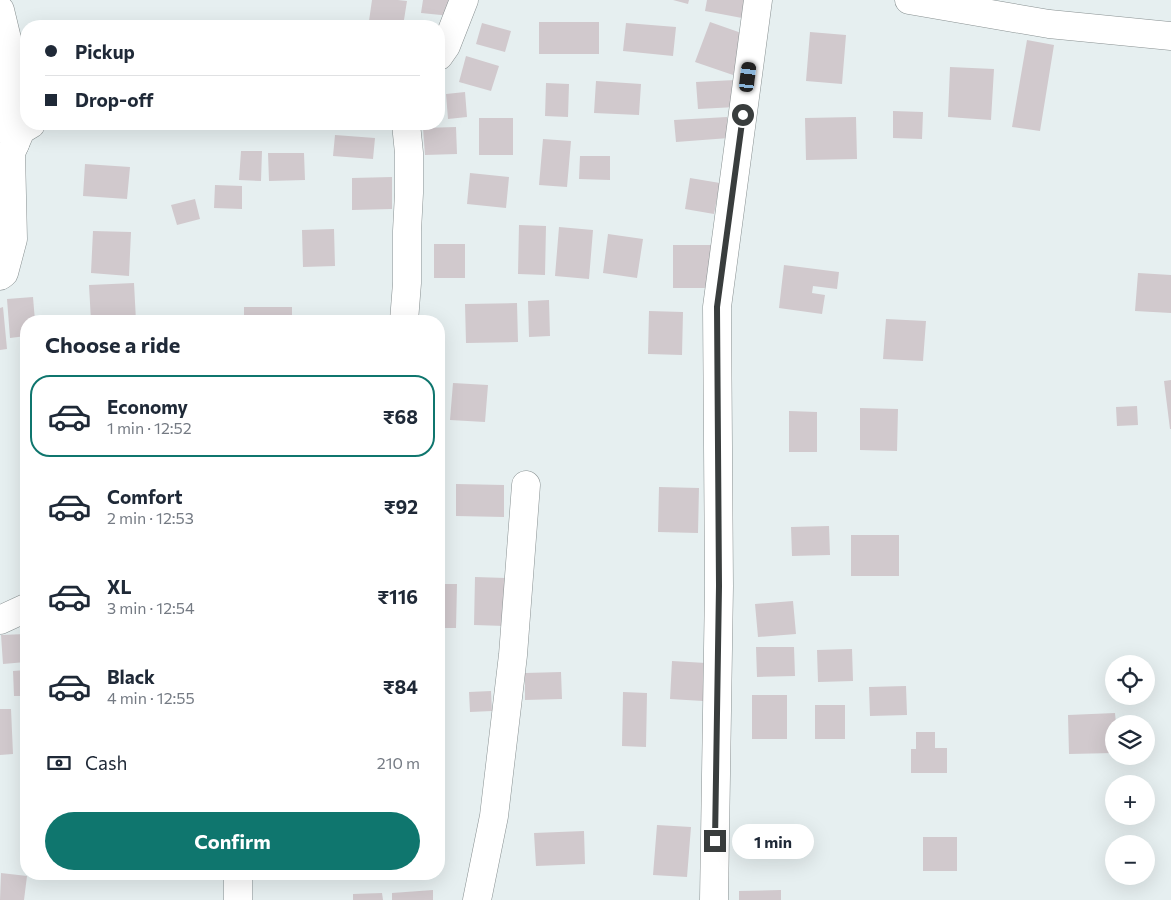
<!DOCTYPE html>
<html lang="en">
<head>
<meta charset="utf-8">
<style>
	:root { --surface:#fff; --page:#f6f6f7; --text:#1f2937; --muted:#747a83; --line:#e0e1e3; --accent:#0f766e }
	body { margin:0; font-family:Commissioner,sans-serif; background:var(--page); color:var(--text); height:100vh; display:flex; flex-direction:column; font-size:19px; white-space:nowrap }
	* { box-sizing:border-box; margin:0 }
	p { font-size:16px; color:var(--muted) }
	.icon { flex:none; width:28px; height:28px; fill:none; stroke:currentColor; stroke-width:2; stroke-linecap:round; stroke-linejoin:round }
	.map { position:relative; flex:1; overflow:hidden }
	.side { position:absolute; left:20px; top:315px; width:425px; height:565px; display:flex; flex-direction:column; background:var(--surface); border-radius:20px; box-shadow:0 5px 20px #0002 }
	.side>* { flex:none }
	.hud { position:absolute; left:20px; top:20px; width:425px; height:110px; border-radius:20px; box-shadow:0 5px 20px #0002; display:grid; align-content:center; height:110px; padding:0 25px; background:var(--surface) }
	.buttons { position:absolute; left:1105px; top:655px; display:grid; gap:10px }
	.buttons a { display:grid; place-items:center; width:50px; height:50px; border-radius:50%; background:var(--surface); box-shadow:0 5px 20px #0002; font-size:25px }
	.end { position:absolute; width:22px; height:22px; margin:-11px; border:6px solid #393d3d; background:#fff; box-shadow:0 0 0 2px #fff }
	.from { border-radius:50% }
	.bubble { position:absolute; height:35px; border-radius:18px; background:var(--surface); box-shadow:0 5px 20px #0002; font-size:16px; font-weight:700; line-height:35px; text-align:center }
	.car { position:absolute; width:15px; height:30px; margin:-15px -8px; border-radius:6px; box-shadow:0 0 4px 1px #0007; background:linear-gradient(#222 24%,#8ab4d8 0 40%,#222 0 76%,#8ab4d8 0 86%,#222 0) }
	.hud b { display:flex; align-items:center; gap:18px; height:48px; font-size:19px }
	.hud b+b { border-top:1px solid var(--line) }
	.hud i { width:12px; height:12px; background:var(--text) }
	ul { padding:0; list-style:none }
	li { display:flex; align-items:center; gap:15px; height:82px; margin:0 10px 8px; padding:0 15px; border:2px solid transparent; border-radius:20px }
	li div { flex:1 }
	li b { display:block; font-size:19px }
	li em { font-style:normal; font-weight:700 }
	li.on { border-color:var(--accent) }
	li>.icon { width:45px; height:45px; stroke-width:1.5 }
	h2 { padding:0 25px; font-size:22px; line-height:60px }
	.pay { display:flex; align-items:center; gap:12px; height:55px; padding:0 25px; font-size:19px }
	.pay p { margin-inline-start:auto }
	.cta { display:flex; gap:10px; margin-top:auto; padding:10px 25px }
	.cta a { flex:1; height:58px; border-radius:30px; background:var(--accent); color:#fff; font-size:20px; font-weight:700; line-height:58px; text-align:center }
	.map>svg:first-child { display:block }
	.building { fill:#d1c9cd }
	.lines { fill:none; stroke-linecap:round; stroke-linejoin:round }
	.minor-casing { stroke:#889091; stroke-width:29 }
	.major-casing { stroke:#889091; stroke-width:29 }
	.minor { stroke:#fff; stroke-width:28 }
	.major { stroke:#fff; stroke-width:28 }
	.route { stroke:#393d3d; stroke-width:6 }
</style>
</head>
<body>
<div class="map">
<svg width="1171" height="900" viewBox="0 0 1171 900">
	<rect width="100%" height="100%" fill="#e6eff0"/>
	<path class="building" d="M372,0h26l9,1 -4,25 -34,-5z
		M423,0h29l-1,16 -30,-3z
		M673,0h16l-1,4z
		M707,0h39l-4,18 -37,-7z
		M539,22h60v32h-60z
		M710,22l37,13 -14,40 -38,-13z
		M38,23l23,2v1h-23z
		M482,23l29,8 -6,21 -29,-8z
		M626,23l50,4 -3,29 -50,-5z
		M810,32l36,3 -4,49 -36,-3z
		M1027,40l27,5 -14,86 -28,-4z
		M466,56l33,10 -8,25 -32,-9z
		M950,67l44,2 -3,51 -43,-3z
		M735,80l1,27 -38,2 -2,-27z
		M596,81l45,3 -2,31 -45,-2z
		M546,83l23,1 -1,33 -23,-1z
		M465,92l2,25 -19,2 -2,-25z
		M893,111l30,1 -1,27 -29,-1z
		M727,117l2,21 -53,4 -2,-22z
		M856,117l1,42 -51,1 -1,-42z
		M479,118h34v37h-34z
		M456,127l1,27 -32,1 -2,-27z
		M335,135l40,3 -2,21 -40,-3z
		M543,139l28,2 -4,46 -28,-2z
		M241,151h21l-1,30 -22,-1z
		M268,153h36l1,27 -36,1z
		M580,156h30v24l-31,-1z
		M85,164l45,3 -3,32 -44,-3z
		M470,173l39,4 -3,31 -39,-4z
		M392,177v32l-40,1v-32z
		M690,178l30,5 -6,31 -29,-5z
		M215,185l27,1v23l-28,-1z
		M195,199l5,20 -23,6 -6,-20z
		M519,225l27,1 -1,49 -27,-1z
		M559,227l34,3 -4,49 -34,-3z
		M334,229l1,37 -32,1 -1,-37z
		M93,231l38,1 -2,44 -38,-3z
		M608,234l35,5 -6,39 -34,-5z
		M434,244h31v34h-31z
		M673,245h41v43h-41z
		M784,265l55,7 -2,17 -24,-3 -1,7 13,2 -3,19 -43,-6z
		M1138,273l33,2v38l-36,-2z
		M134,283l2,38h-45l-2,-36z
		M33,297l2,24h-9v15l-16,2 -3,-39z
		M549,300l1,36 -21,1 -1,-36z
		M517,303l1,39 -52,1 -1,-39z
		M3,307l4,42 -7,1v-42z
		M244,307h48v14h-48z
		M649,311l34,1 -1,43 -34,-1z
		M886,319l40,2 -3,40 -40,-2z
		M1171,380v49h-1l-6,-48z
		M453,383l35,2 -3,37 -35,-2z
		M1137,406l1,19 -21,1 -1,-19z
		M860,408l38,1 -1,42 -37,-1z
		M789,411l28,1v40h-28z
		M456,484l48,1v32l-48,-1z
		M659,487l40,1 -1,45 -40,-1z
		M829,526l1,29 -38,1 -1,-29z
		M851,535h48v41h-48z
		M475,577l31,1 -1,48 -31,-1z
		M439,584h18l-1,44h-17z
		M793,601l3,33 -38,3 -3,-33z
		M26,634v28l-23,2 -2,-29z
		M756,647h38l1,29 -38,1z
		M852,649l1,32 -35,1 -1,-32z
		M672,661l34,2 -3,38 -33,-2z
		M26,670v26h-12l-1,-25z
		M561,672l1,27 -37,1v-27z
		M906,686l1,29 -37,1 -1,-29z
		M491,691l1,20 -22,1 -1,-20z
		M623,692l24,1 -1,54 -24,-1z
		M752,695h35v44h-35z
		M815,705h30v34h-30z
		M0,709h11l2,45 -13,1z
		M1115,713l1,11h-2v29l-45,1 -1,-39z
		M916,732h19v16h12v25h-36v-24h5z
		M657,825l34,2 -4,50 -34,-2z
		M584,831l1,33 -49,2 -2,-33z
		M923,837h34v34h-34z
		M1,873l26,3 -3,24h-24z
		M302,874h27v4h-27z
		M433,890v10h-41v-7z
		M781,890v10h-42v-9z
		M382,893l1,7h-30v-6z"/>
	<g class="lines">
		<g class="minor-casing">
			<path id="minor" d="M0,10l7,29v74l8,31
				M404,321l3,-38v-52l2,-38v-40l-3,-29
				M0,620l26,-12
				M238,874v26
				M477,900l17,-84 19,-161 13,-170
				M714,900l5,-314 -2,-279 41,-307"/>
		</g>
		<g class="major-casing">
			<path id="major" d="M909,0l140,24 122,12
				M439,56l7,-10 18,-46
				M0,276l4,-3 9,-34 -2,-86 10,-23 10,-6"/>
		</g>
		<use href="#minor" class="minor"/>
		<use href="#major" class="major"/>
	</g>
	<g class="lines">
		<path class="route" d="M715,841l4,-255 -2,-279 26,-192"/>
	</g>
</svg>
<div class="buttons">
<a><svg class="icon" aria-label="locate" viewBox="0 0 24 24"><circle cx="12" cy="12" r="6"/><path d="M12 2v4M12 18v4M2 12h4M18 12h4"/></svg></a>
<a><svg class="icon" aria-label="layers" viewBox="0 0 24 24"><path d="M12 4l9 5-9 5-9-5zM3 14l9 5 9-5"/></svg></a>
<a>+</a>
<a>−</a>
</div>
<i class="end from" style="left:743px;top:115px"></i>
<i class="end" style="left:715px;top:841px"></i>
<div class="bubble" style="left:732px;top:824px;width:82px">1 min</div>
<i class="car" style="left:748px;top:77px;rotate:7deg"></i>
<div class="hud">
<b><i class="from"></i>Pickup</b>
<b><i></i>Drop-off</b>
</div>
<section class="side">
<h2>Choose a ride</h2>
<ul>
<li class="on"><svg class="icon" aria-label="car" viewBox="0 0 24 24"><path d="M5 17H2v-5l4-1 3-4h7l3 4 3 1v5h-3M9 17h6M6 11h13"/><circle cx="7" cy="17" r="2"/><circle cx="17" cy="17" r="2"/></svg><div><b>Economy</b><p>1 min · 12:52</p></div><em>₹68</em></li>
<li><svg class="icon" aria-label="car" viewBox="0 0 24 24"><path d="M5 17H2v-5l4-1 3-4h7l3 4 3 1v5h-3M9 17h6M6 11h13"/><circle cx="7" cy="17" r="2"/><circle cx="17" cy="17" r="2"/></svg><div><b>Comfort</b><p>2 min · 12:53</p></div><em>₹92</em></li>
<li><svg class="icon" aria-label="car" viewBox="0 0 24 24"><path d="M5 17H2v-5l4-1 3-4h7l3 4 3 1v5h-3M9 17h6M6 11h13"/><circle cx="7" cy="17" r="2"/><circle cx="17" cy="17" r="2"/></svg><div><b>XL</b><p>3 min · 12:54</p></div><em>₹116</em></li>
<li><svg class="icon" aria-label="car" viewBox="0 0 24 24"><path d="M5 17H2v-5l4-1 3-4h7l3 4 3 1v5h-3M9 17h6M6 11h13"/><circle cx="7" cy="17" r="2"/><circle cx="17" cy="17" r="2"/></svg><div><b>Black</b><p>4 min · 12:55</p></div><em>₹84</em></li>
</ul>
<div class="pay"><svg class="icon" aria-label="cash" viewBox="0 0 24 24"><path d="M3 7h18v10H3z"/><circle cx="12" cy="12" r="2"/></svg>Cash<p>210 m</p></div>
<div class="cta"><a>Confirm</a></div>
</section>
</div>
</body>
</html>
